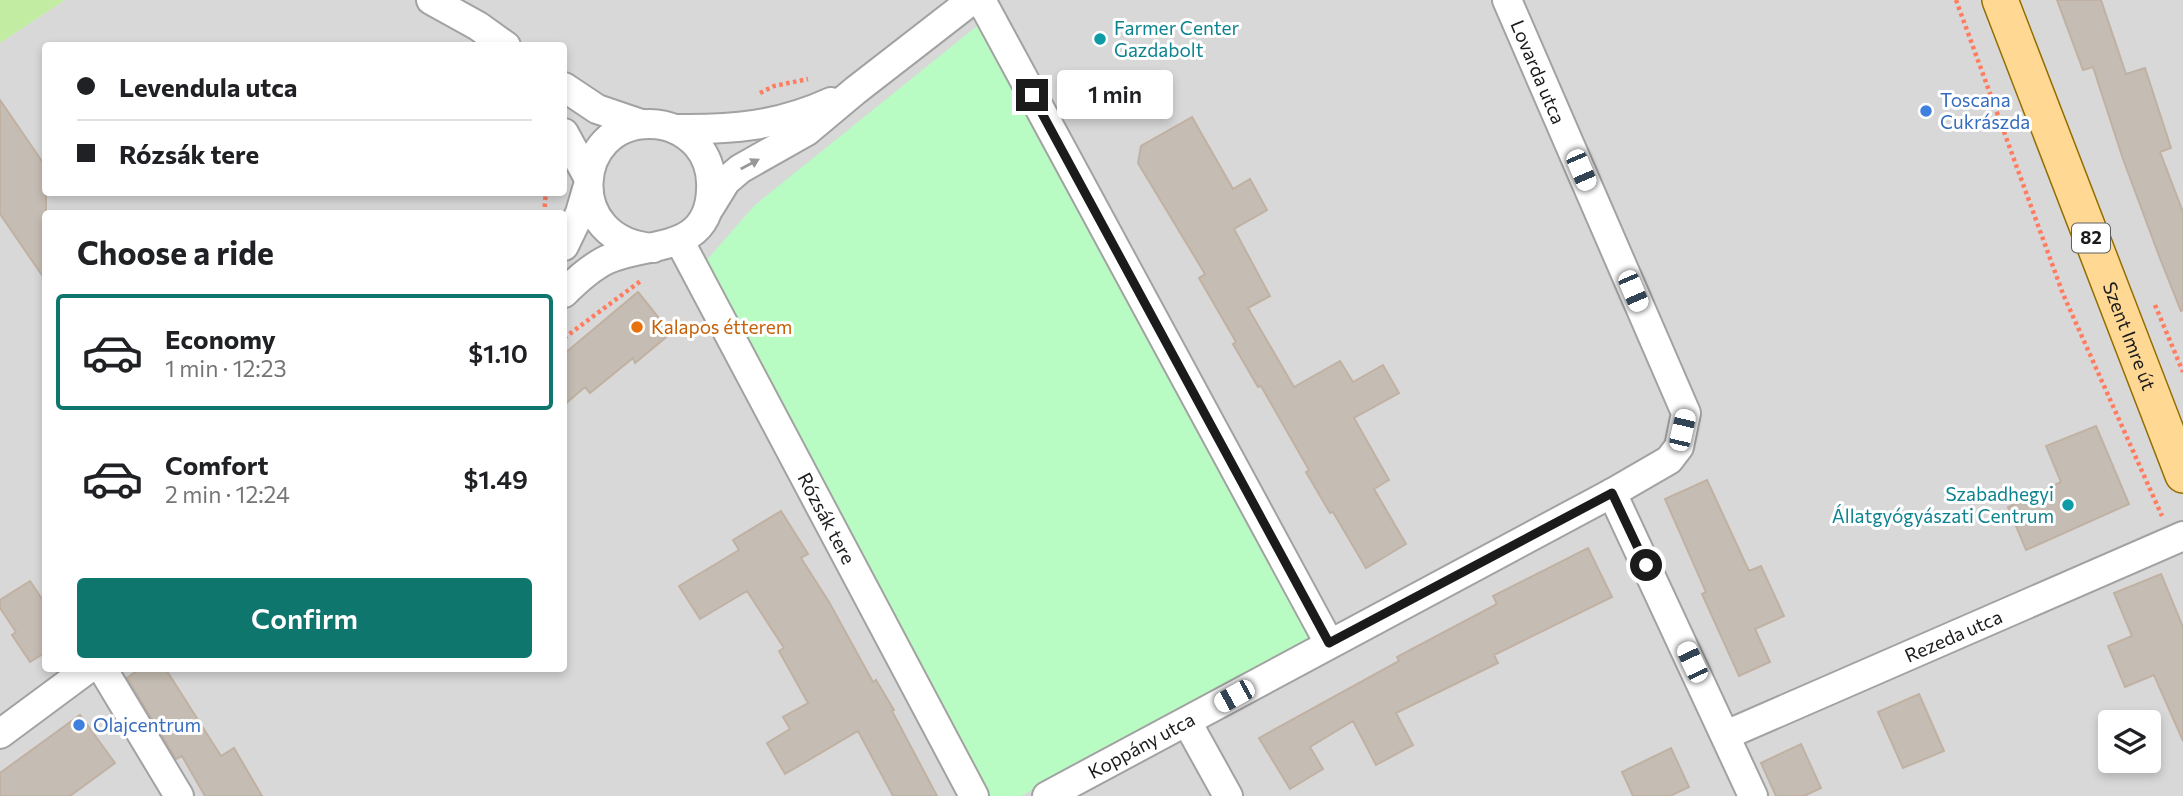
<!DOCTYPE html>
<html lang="en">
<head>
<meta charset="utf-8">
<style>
	:root { --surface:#fff; --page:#f6f6f6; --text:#202124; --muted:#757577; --line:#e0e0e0; --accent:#0f766e }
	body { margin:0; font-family:Commissioner,sans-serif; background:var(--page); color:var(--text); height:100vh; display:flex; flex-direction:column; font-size:26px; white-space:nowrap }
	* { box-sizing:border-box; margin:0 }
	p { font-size:23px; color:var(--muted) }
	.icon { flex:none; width:38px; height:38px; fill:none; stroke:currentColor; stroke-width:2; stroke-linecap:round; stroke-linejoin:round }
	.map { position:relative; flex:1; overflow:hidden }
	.side { position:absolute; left:42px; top:210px; width:525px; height:462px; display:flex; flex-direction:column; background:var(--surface); border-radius:7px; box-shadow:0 4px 10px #0003 }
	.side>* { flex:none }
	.guide { position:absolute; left:42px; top:42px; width:525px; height:154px; border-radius:7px; box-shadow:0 4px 10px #0003; display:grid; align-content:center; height:154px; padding:0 35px; background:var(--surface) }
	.controls { position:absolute; left:2098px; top:710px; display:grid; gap:14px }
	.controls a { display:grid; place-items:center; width:63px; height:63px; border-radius:7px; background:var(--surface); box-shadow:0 4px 10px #0003; font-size:35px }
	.end { position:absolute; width:32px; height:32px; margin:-16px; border:9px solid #1b1b1b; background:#fff; box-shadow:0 0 0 4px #fff }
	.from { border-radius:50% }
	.bubble { position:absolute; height:49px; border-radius:7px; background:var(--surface); box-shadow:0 4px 10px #0003; font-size:23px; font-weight:600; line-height:49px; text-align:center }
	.car { position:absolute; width:21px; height:42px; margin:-21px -10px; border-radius:9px; box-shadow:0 0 5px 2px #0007; background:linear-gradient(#fff 24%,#345 0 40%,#fff 0 76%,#345 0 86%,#fff 0) }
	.guide b { display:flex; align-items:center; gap:24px; height:66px; font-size:26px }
	.guide b+b { border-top:2px solid var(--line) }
	.guide i { width:18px; height:18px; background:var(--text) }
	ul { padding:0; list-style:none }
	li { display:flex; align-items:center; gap:21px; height:116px; margin:0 14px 10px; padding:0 21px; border:4px solid transparent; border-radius:7px }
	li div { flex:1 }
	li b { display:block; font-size:26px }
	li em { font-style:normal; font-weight:600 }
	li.selected { border-color:var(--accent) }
	li>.icon { width:63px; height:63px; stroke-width:1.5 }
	h2 { padding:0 35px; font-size:32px; line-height:84px }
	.action { display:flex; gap:14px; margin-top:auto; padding:14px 35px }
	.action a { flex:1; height:80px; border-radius:7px; background:var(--accent); color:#fff; font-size:28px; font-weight:600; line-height:80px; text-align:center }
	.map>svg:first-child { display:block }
	.residential { fill:#d9d8d8; fill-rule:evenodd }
	.grass { fill:#c1eca2 }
	.park { fill:#b8fcc3 }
	.building { fill:#c5bdb3; stroke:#c0b1a2; stroke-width:2 }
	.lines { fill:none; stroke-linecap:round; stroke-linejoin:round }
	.minor-casing { stroke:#a2a2a2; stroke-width:32 }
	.major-casing { stroke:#936d00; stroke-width:38 }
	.path { stroke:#ff7c60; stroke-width:4.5; stroke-dasharray:3.5 3.5; stroke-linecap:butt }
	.minor { stroke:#fff; stroke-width:28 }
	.major { stroke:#ffd994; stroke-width:35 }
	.oneway { fill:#989898 }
	.route { stroke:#1b1b1b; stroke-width:9 }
	.culture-dot { fill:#0f9aa8; stroke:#fff; stroke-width:2.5 }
	.shop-dot { fill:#3f7fe0; stroke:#fff; stroke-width:2.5 }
	.food-dot { fill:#e8710a; stroke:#fff; stroke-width:2.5 }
	.labels { text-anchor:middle; stroke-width:6; stroke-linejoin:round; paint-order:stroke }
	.shield { fill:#fff; stroke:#5f5f5f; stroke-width:2 }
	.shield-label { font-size:18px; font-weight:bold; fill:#1b1b1b }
	.culture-label { font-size:19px; fill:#0d838f; stroke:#fff; text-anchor:start }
	.street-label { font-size:19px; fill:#1b1b1b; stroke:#fff }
	.shop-label { font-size:19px; fill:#366cbe; stroke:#fff; text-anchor:start }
	.food-label { font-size:19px; fill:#c56008; stroke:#fff; text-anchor:start }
</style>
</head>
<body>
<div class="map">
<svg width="2183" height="796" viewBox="0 0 2183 796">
	<rect width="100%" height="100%" fill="#eeeae0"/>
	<path class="residential" d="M65,0h2118v796h-2183v-753zM46,46h518v146h-518zM46,214h518v454h-518zM2110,723h39v38h-39z"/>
	<path class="grass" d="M0,0h65l-65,43z"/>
	<path class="park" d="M977,26l336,612 -292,158h-34l-282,-534 50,-57z"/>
	<path class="building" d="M2057,0h44l25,74 19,-6 26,80 -11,4 23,60v98l-2,1 -20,-50 -38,-102 -30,-92 -10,3z
		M0,100l46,67v114l-46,-67z
		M1192,117l41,72 17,-10 17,31 -33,19 36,67 -22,12 46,79 46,-26 13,21 30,-17 16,28 -45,25 35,62 -15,9 32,55 -40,24 -33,-56 -3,1 -24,-41 3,-2 -48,-84 -3,1 -25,-43 3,-2 -37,-64 6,-4 -67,-111 3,-17z
		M638,292l33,41 -36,30 -2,-5 -43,35 -5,-6 -21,18v-51z
		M2096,426l33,78 -103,46 -18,-43 53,-25 -15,-36z
		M1707,480l42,91 12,-5 23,50 -29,13 15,33 -31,14 -37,-82 4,-2 -41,-93z
		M781,511l27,43 -7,4 28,44 44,80 3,-2 18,30 -2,1 45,85h-44l-35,-65 -73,43 -18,-31 23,-14 -7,-12 25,-14 -29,-52 5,-3 -37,-57 -47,28 -21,-33 60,-36 -6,-10z
		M1588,548l24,49 -118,58 4,8 -102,50 17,32 -37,20 -23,-44 -43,26 13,22 -33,20 -31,-51 140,-77 -2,-4 100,-53 -4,-8z
		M2161,574l22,53v114l-29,-66 -29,12 -17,-41 24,-10 -18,-43z
		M30,581l16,24v47l-16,10 -18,-27 4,-3 -16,-24v-8z
		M141,668h24l56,88 13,-8 28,48h-57l-23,-40 -6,3 -49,-81z
		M1919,694l25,57 -41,17 -25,-56z
		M80,715l35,48 -45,33h-70v-23z
		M1801,744l20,44 -17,8h-28l-15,-33z
		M1671,748l18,39 -19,9h-37l-11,-24z"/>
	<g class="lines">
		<g class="minor-casing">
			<g id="minor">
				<path d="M431,0l47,26 28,20"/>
				<path d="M981,0l348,643"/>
				<path d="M564,87l33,22 44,15"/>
				<path d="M675,129c57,1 103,-3 156,-27"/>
				<path d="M564,133l24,44"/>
				<path d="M710,207l16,-26 14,-12 67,-38 49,-41 116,-90"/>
				<path id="s1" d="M679,240l295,556"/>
				<path d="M564,246l16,-33 7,-24"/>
				<path d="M564,293c12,-12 26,-25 42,-33 39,-19 103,-5 105,-70 1,-16 -3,-32 -14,-45 -12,-13 -29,-21 -47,-21 -77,-1 -88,117 3,124"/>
				<path d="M1612,493l141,303"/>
				<path d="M102,668l77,128"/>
				<path d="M1187,722l41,74"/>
				<path d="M0,734l89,-66"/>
				<path id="s2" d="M1726,735l457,-199"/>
				<path id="s3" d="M1047,796l565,-303 57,-33 10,-13 7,-34 -179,-413"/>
			</g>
		</g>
		<g class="major-casing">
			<g id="major">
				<path id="s4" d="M2000,0l183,475"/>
			</g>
		</g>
		<path class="path" d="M1956,0l107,294 99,222
			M760,93l14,-7 34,-7
			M544,214l2,-22
			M2155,305l28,67
			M564,338l78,-58"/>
		<use href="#minor" class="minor"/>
		<use href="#major" class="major"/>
	</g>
	<defs><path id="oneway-solid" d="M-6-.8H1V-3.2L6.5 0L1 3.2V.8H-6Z" transform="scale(1.75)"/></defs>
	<use class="oneway" href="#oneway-solid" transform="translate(750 164) rotate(-28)"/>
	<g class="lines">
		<path class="route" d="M1032,95l297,548 283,-150 34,72"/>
	</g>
	<g class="culture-dot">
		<circle cx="1100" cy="39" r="7"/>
		<circle cx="2068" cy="505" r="7"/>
	</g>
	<g class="shop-dot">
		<circle cx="1926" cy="111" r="7"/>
		<circle cx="79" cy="725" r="7"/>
	</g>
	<circle class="food-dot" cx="637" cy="327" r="7"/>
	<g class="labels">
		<rect class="shield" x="2072" y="223.5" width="38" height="29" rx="5"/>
		<g class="shield-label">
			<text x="2091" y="244">82</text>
		</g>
		<g class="culture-label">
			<text x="1114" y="35">Farmer Center<tspan x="1114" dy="22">Gazdabolt</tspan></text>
			<text x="2054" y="501" text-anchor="end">Szabadhegyi<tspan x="2054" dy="22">Állatgyógyászati Centrum</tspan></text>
		</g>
		<g class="street-label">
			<text transform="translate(1538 72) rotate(67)" y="7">Lovarda utca</text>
			<text dy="7" stroke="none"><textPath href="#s4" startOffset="360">Szent Imre út</textPath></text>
			<text dy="7" stroke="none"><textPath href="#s1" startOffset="315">Rózsák tere</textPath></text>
			<text dy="7" stroke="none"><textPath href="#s2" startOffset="248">Rezeda utca</textPath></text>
			<text dy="7" stroke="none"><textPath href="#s3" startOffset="107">Koppány utca</textPath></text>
		</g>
		<g class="shop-label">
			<text x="1940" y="107">Toscana<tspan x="1940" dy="22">Cukrászda</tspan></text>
			<text x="93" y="732">Olajcentrum</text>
		</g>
		<g class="food-label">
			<text x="651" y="334">Kalapos étterem</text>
		</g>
	</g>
</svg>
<div class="controls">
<a><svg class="icon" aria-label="layers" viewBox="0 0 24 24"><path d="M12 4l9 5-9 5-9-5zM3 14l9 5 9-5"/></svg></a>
</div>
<i class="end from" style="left:1646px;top:565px"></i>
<i class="end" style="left:1032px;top:95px"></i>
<div class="bubble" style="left:1057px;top:70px;width:116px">1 min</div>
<i class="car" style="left:1581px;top:170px;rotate:157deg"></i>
<i class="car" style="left:1633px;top:291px;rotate:157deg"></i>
<i class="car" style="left:1682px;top:430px;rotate:13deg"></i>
<i class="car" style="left:1692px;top:662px;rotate:335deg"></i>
<i class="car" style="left:1234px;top:696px;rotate:241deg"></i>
<div class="guide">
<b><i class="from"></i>Levendula utca</b>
<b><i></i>Rózsák tere</b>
</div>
<section class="side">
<h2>Choose a ride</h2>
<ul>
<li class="selected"><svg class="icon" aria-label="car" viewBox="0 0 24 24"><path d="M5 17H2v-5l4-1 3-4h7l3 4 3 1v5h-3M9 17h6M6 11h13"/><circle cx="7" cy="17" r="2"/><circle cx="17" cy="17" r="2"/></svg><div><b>Economy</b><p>1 min · 12:23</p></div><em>$1.10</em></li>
<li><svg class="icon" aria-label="car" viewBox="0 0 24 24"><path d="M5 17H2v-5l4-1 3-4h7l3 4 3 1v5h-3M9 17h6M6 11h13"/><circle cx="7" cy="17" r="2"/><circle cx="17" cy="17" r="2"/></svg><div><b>Comfort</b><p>2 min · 12:24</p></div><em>$1.49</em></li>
</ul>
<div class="action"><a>Confirm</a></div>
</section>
</div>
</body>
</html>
